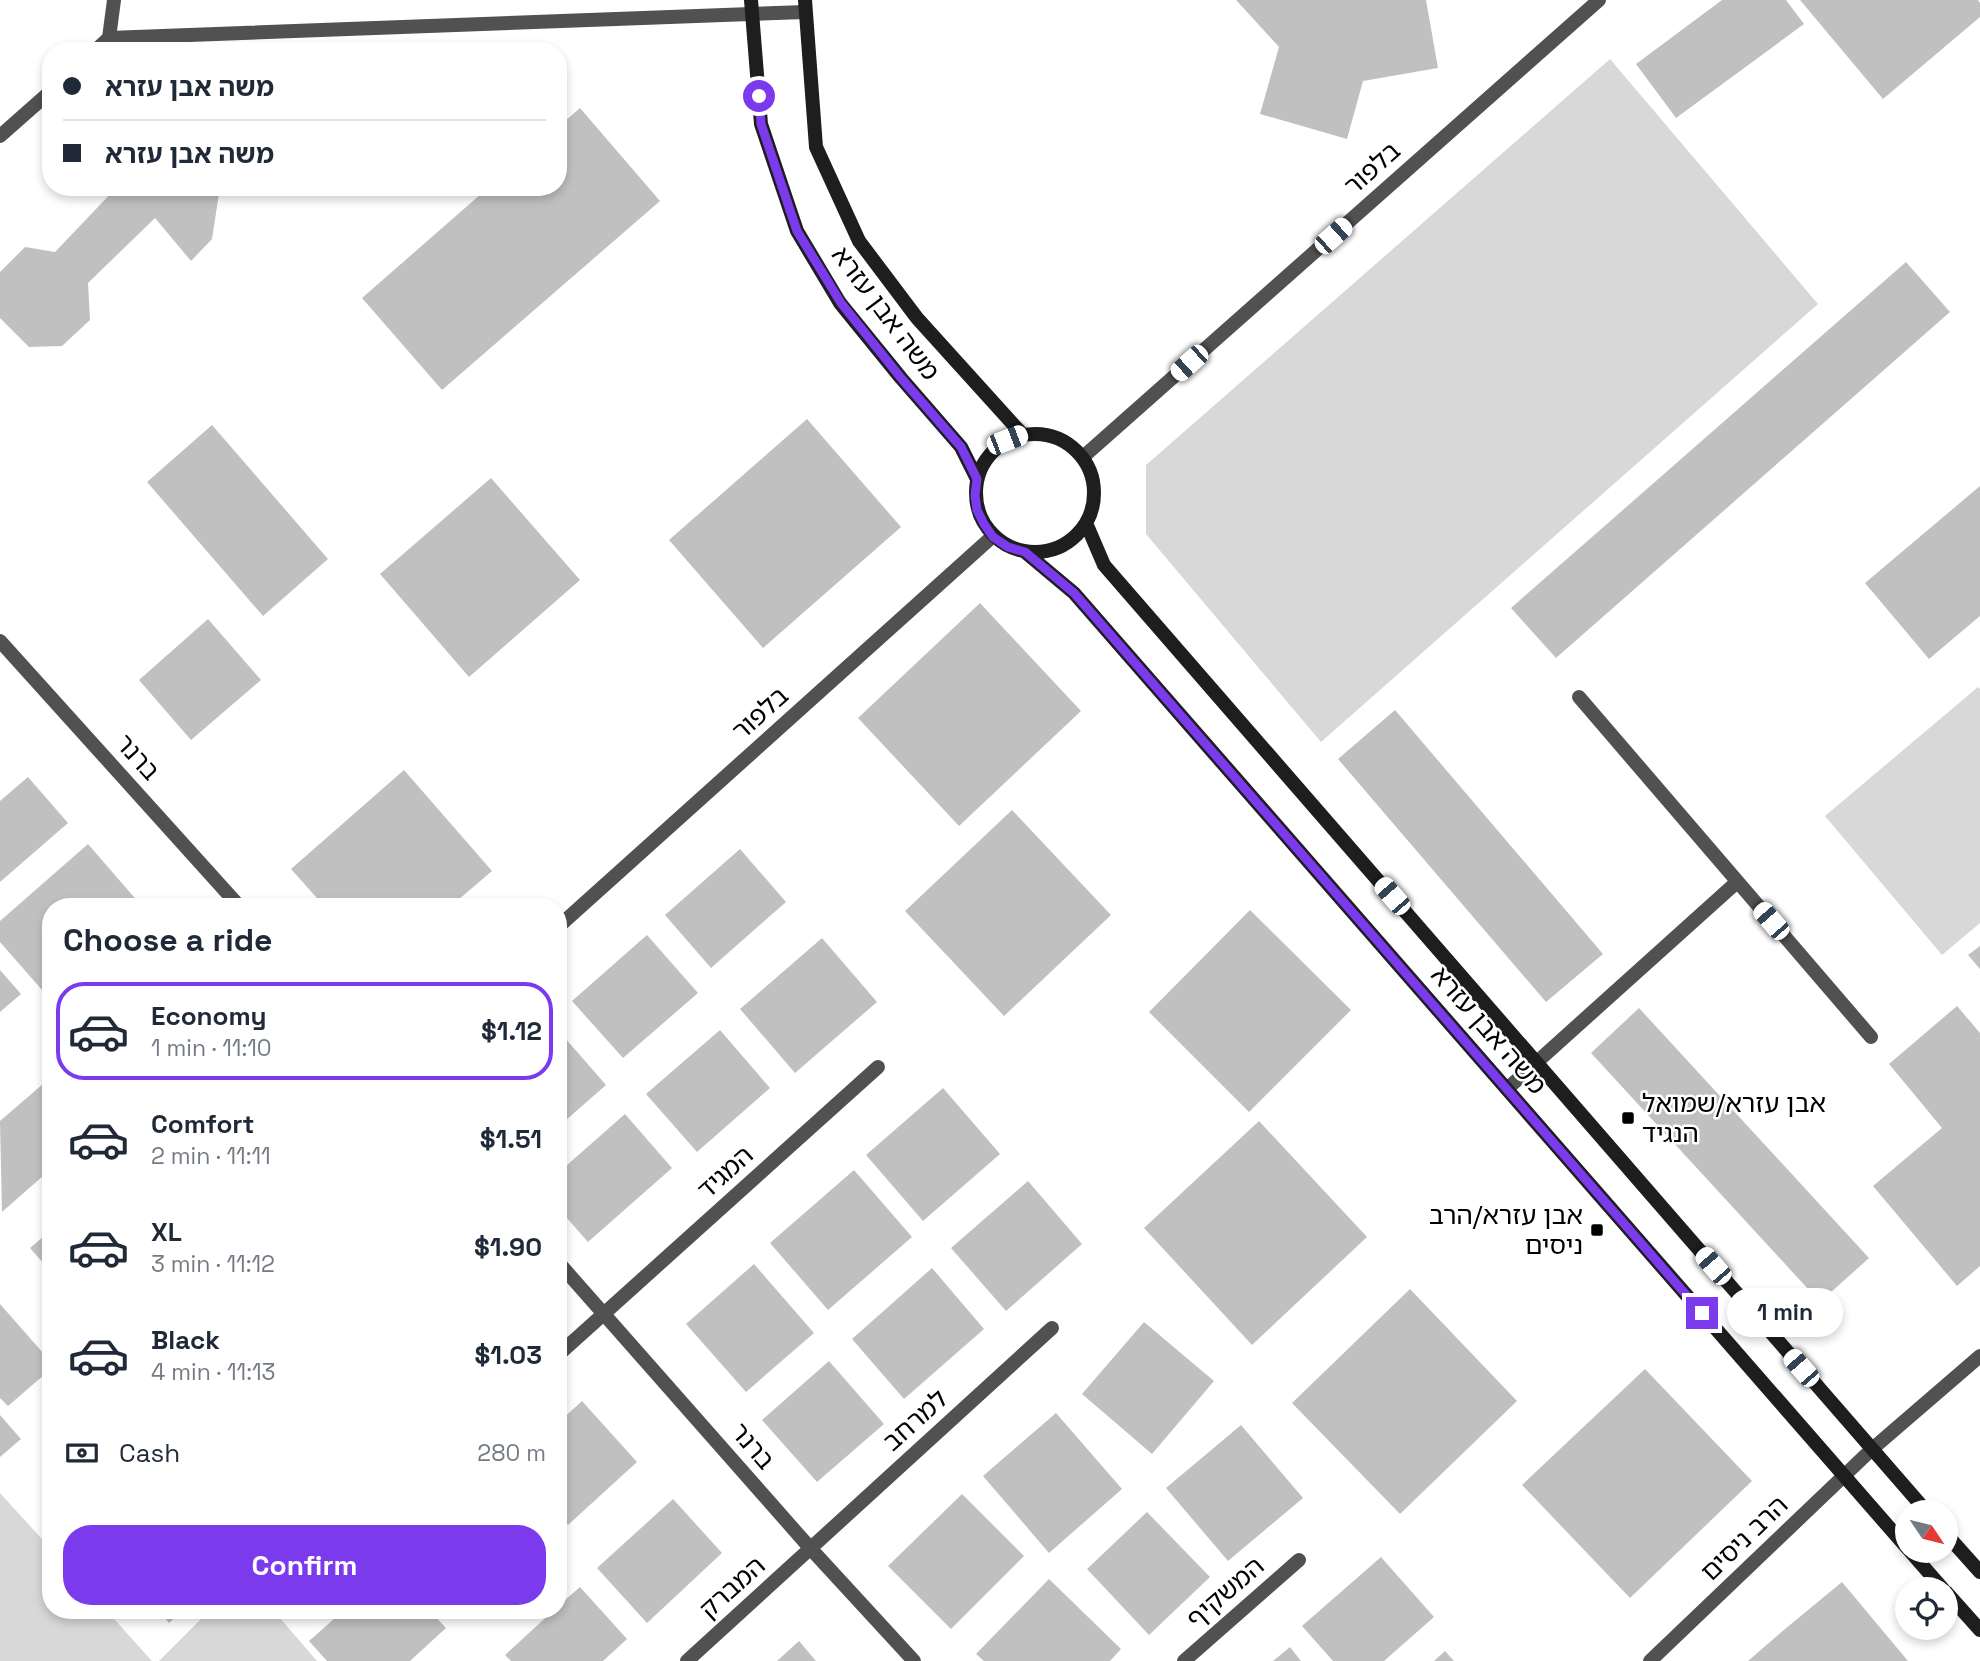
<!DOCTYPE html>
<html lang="en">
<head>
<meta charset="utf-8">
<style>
	:root { --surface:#fff; --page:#f2f2f3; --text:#1f2937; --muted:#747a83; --line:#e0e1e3; --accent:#7c3aed }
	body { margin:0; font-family:"Space Grotesk","Noto Sans Hebrew",sans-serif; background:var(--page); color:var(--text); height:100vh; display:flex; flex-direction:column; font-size:26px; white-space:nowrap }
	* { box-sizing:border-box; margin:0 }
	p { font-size:23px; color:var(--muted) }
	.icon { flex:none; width:38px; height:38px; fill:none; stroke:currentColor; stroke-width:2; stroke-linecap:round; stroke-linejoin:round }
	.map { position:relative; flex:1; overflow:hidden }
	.sheet { position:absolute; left:42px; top:898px; width:525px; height:721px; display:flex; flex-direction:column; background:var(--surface); border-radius:28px; box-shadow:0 4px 10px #0003 }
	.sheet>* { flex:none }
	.top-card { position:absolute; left:42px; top:42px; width:525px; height:154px; border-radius:28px; box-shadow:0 4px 10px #0003; display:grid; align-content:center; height:154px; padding:0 21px; background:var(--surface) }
	.needle { width:46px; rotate:125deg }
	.fabs { position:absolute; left:1895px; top:1500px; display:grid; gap:14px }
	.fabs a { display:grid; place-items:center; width:63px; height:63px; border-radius:50%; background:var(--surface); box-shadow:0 4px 10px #0003; font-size:35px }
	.end { position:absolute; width:32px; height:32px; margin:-16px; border:9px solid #7c3aed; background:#fff; box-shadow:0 0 0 4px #fff }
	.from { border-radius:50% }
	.bubble { position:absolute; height:49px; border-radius:24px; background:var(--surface); box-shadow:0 4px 10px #0003; font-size:23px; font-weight:600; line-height:49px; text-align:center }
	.car { position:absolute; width:21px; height:42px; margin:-21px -10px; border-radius:9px; box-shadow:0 0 5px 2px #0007; background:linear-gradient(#fff 24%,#345 0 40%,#fff 0 76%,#345 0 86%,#fff 0) }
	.top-card b { display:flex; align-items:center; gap:24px; height:66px; font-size:26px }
	.top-card b+b { border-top:2px solid var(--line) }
	.top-card i { width:18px; height:18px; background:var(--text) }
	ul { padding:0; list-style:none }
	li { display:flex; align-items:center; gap:21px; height:98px; margin:0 14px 10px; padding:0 7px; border:4px solid transparent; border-radius:28px }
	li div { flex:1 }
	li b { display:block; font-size:26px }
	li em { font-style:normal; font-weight:600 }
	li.active { border-color:var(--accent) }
	li>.icon { width:63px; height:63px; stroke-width:1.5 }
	h2 { padding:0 21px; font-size:32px; line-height:84px }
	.pay { display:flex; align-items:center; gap:18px; height:77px; padding:0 21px; font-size:26px }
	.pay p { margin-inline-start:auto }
	.action { display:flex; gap:14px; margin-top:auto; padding:14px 21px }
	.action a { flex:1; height:80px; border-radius:28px; background:var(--accent); color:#fff; font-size:28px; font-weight:600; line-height:80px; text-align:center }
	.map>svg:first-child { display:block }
	.green { fill:#d8d8d8 }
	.building { fill:#c0c0c0 }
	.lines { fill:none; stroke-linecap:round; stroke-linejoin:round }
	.street { stroke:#515151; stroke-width:14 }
	.secondary { stroke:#1e1e1e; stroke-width:14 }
	.route { stroke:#7c3aed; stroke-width:9 }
	.poi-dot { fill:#000; stroke:#fff; stroke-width:2.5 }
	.labels { text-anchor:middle; stroke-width:5; stroke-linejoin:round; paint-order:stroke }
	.street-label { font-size:26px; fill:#000; stroke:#fff }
	.poi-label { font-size:26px; fill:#000; stroke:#fff; text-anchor:start }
</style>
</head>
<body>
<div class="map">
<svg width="1980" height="1661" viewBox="0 0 1980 1661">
	<rect width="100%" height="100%" fill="#fff"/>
	<path class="green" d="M1610,59l208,245 -497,438 -175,-208v-69z
		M1978,687l2,2v234l-38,32 -117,-139z
		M0,1493l51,56v61h55l46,51h-152z
		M210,1610h63l44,51h-158z"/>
	<path class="building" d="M1236,0h190l12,68 -75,13 -16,58 -87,-25 19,-67z
		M1722,0h64l18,24 -128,94 -40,-54z
		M1800,0h178l2,3v14l-97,82z
		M580,108l80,93 -218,189 -80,-92 127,-111h69v-60z
		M117,187h103l-8,52 -21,22 -36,-43 -67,65 2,37 -28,26 -33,1 -29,-29v-46l25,-25 30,5z
		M1906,262l44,50 -394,346 -45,-50z
		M807,419l94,108 -138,121 -94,-108z
		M212,425l116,134 -65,57 -116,-134z
		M491,478l89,102 -111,97 -89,-103z
		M1980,486v130l-51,43 -64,-76z
		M980,603l101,108 -122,115 -101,-108z
		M208,619l53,61 -70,60 -52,-60z
		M1395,710l208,244 -57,48 -208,-243z
		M404,770l88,101 -41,35h-127l-33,-37z
		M28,777l40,46 -68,59v-81z
		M1012,810l99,105 -107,101 -99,-105z
		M88,844l52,60 -2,2h-87v77l-9,7 -42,-48v-21z
		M740,849l46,53 -75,66 -46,-53z
		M1250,910l101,100 -102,102 -100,-100z
		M647,935l51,58 -75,65 -51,-57z
		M822,938l55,64 -82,71 -55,-64z
		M1980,946v23l-12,-14z
		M0,970l21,24 -21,18z
		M1957,1006l23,27v233l-23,20 -84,-100 69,-58 -53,-64z
		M1639,1008l230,250 -49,44 -229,-249z
		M558,1030l48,55 -48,42z
		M720,1030l50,58 -73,64 -51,-58z
		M51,1077v92l-49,43 -2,-91z
		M943,1088l57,66 -77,67 -57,-66z
		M625,1114l47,54 -84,74 -30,-34v-35z
		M1259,1121l108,116 -115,108 -108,-117z
		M854,1170l58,67 -84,73 -58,-67z
		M1028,1181l54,63 -76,67 -55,-63z
		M51,1230v42l-21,-24z
		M754,1264l60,69 -68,59 -60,-68z
		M932,1268l52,61 -80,70 -52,-60z
		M1410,1289l107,112 -117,113 -108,-111z
		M0,1304l51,58v7l-43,37 -8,-8z
		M1144,1322l70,59 -62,73 -70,-60z
		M829,1361l55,63 -67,58 -55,-62z
		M1645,1369l107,112 -122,117 -108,-113z
		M582,1401l55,61 -69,63 -10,-11v-91z
		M1056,1413l66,76 -73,64 -66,-77z
		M0,1415l21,24 -21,18z
		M1241,1425l62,73 -75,63 -62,-73z
		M962,1494l62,62 -73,73 -63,-63z
		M673,1499l49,54 -75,70 -50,-55z
		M1147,1512l63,65 -61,58 -62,-66z
		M1381,1557l53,60 -50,44h-51l-31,-35z
		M1049,1579l72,70 -11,12h-126l-8,-7z
		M1842,1582l66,79h-160l37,-32z
		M580,1587l47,52 -24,22h-92l-6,-6 49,-45h4v-4z
		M158,1610h25l-14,13z
		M344,1610h85l17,18 -36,33h-83l-18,-20z
		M799,1641l17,20h-39z
		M1290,1647l11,14h-28z
		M1445,1651l9,10h-20z"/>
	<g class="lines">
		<path class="street" d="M109,38l5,-38
			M95,51l14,-13 696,-26
			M0,136l51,-45
			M1083,457l516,-457
			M0,641l239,265
			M1579,697l292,340
			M558,927l435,-391
			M1508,1088l229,-206
			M558,1262l253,287 103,112
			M558,1355l320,-288
			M687,1661l365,-333
			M1184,1661l115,-101
			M1650,1661l221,-211 109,-94"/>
		<path class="secondary" d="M751,0l10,124 36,107 43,72 61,75 60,69 16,32
			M805,0l11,147 43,94 58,77 105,116
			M976 493a59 59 0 1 1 118 0a59 59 0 1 1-118 0Z
			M1086,523l18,42 823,947
			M1025,552l49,41 834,956
			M1946,1534l34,38
			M1909,1550l34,39
			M1946,1592l34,38"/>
	</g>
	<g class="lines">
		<path class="route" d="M759,96l2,28 36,107 44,72 60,75 60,69 16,32 -2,16 2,15 7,14 9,13 15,10 17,5 49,41 628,720"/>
	</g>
	<g class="poi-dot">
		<rect x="1621" y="1111" width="14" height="14" rx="3.5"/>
		<rect x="1590" y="1223" width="14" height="14" rx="3.5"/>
	</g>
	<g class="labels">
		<g class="street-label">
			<text transform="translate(1372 168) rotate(-42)" y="9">בלפור</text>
			<text transform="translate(886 313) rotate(53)" y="9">משה אבן עזרא</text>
			<text transform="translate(760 713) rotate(-42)" y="9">בלפור</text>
			<text transform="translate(138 757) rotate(48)" y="9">ברנר</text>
			<text transform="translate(1489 1030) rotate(49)" y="9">משה אבן עזרא</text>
			<text transform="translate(725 1172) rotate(-42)" y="9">המגיד</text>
			<text transform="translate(915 1420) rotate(-42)" y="9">למרחב</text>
			<text transform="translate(753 1446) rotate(49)" y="9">ברנר</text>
			<text transform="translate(1744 1538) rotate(-44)" y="9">הרב ניסים</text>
			<text transform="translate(732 1587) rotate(-42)" y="9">המברק</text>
			<text transform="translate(1225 1592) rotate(-41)" y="9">המשקיף</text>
		</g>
		<g class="poi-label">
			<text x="1642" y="1112">אבן עזרא/שמואל<tspan x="1642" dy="30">הנגיד</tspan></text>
			<text x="1583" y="1224" text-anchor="end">אבן עזרא/הרב<tspan x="1583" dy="30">ניסים</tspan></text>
		</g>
	</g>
</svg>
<div class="fabs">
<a><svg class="needle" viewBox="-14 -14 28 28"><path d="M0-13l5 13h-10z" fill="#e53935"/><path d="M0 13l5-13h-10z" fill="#747a83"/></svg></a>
<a><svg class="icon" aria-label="locate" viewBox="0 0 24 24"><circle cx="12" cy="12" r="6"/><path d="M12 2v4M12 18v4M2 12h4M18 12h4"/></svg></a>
</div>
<i class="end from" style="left:759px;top:96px"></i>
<i class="end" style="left:1702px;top:1313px"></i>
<div class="bubble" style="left:1727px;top:1288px;width:116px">1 min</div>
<i class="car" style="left:1333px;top:236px;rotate:48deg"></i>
<i class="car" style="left:1189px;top:363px;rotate:228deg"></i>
<i class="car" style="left:1007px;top:440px;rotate:69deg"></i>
<i class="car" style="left:1392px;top:896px;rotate:319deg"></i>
<i class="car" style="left:1771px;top:921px;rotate:319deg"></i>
<i class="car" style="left:1713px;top:1266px;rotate:319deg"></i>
<i class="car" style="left:1801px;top:1368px;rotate:319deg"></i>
<div class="top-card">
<b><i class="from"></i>משה אבן עזרא</b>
<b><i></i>משה אבן עזרא</b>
</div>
<section class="sheet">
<h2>Choose a ride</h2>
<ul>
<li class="active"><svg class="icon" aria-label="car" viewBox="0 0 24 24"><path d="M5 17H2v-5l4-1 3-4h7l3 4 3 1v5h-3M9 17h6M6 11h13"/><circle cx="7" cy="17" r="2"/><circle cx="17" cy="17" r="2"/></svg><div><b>Economy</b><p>1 min · 11:10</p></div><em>$1.12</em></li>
<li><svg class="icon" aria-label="car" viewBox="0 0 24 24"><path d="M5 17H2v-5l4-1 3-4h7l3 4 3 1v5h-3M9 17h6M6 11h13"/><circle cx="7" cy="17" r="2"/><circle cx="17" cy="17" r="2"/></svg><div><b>Comfort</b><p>2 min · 11:11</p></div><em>$1.51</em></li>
<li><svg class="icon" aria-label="car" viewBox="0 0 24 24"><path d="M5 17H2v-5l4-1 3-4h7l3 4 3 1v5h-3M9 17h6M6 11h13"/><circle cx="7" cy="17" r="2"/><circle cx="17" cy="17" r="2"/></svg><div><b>XL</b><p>3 min · 11:12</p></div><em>$1.90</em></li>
<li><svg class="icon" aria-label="car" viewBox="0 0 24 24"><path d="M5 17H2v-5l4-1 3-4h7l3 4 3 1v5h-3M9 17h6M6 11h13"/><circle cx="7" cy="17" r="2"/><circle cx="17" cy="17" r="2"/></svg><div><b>Black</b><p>4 min · 11:13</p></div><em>$1.03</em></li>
</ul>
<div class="pay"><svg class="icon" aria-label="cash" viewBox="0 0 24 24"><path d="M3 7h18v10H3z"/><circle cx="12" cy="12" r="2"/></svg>Cash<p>280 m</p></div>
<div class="action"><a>Confirm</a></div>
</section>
</div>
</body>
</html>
